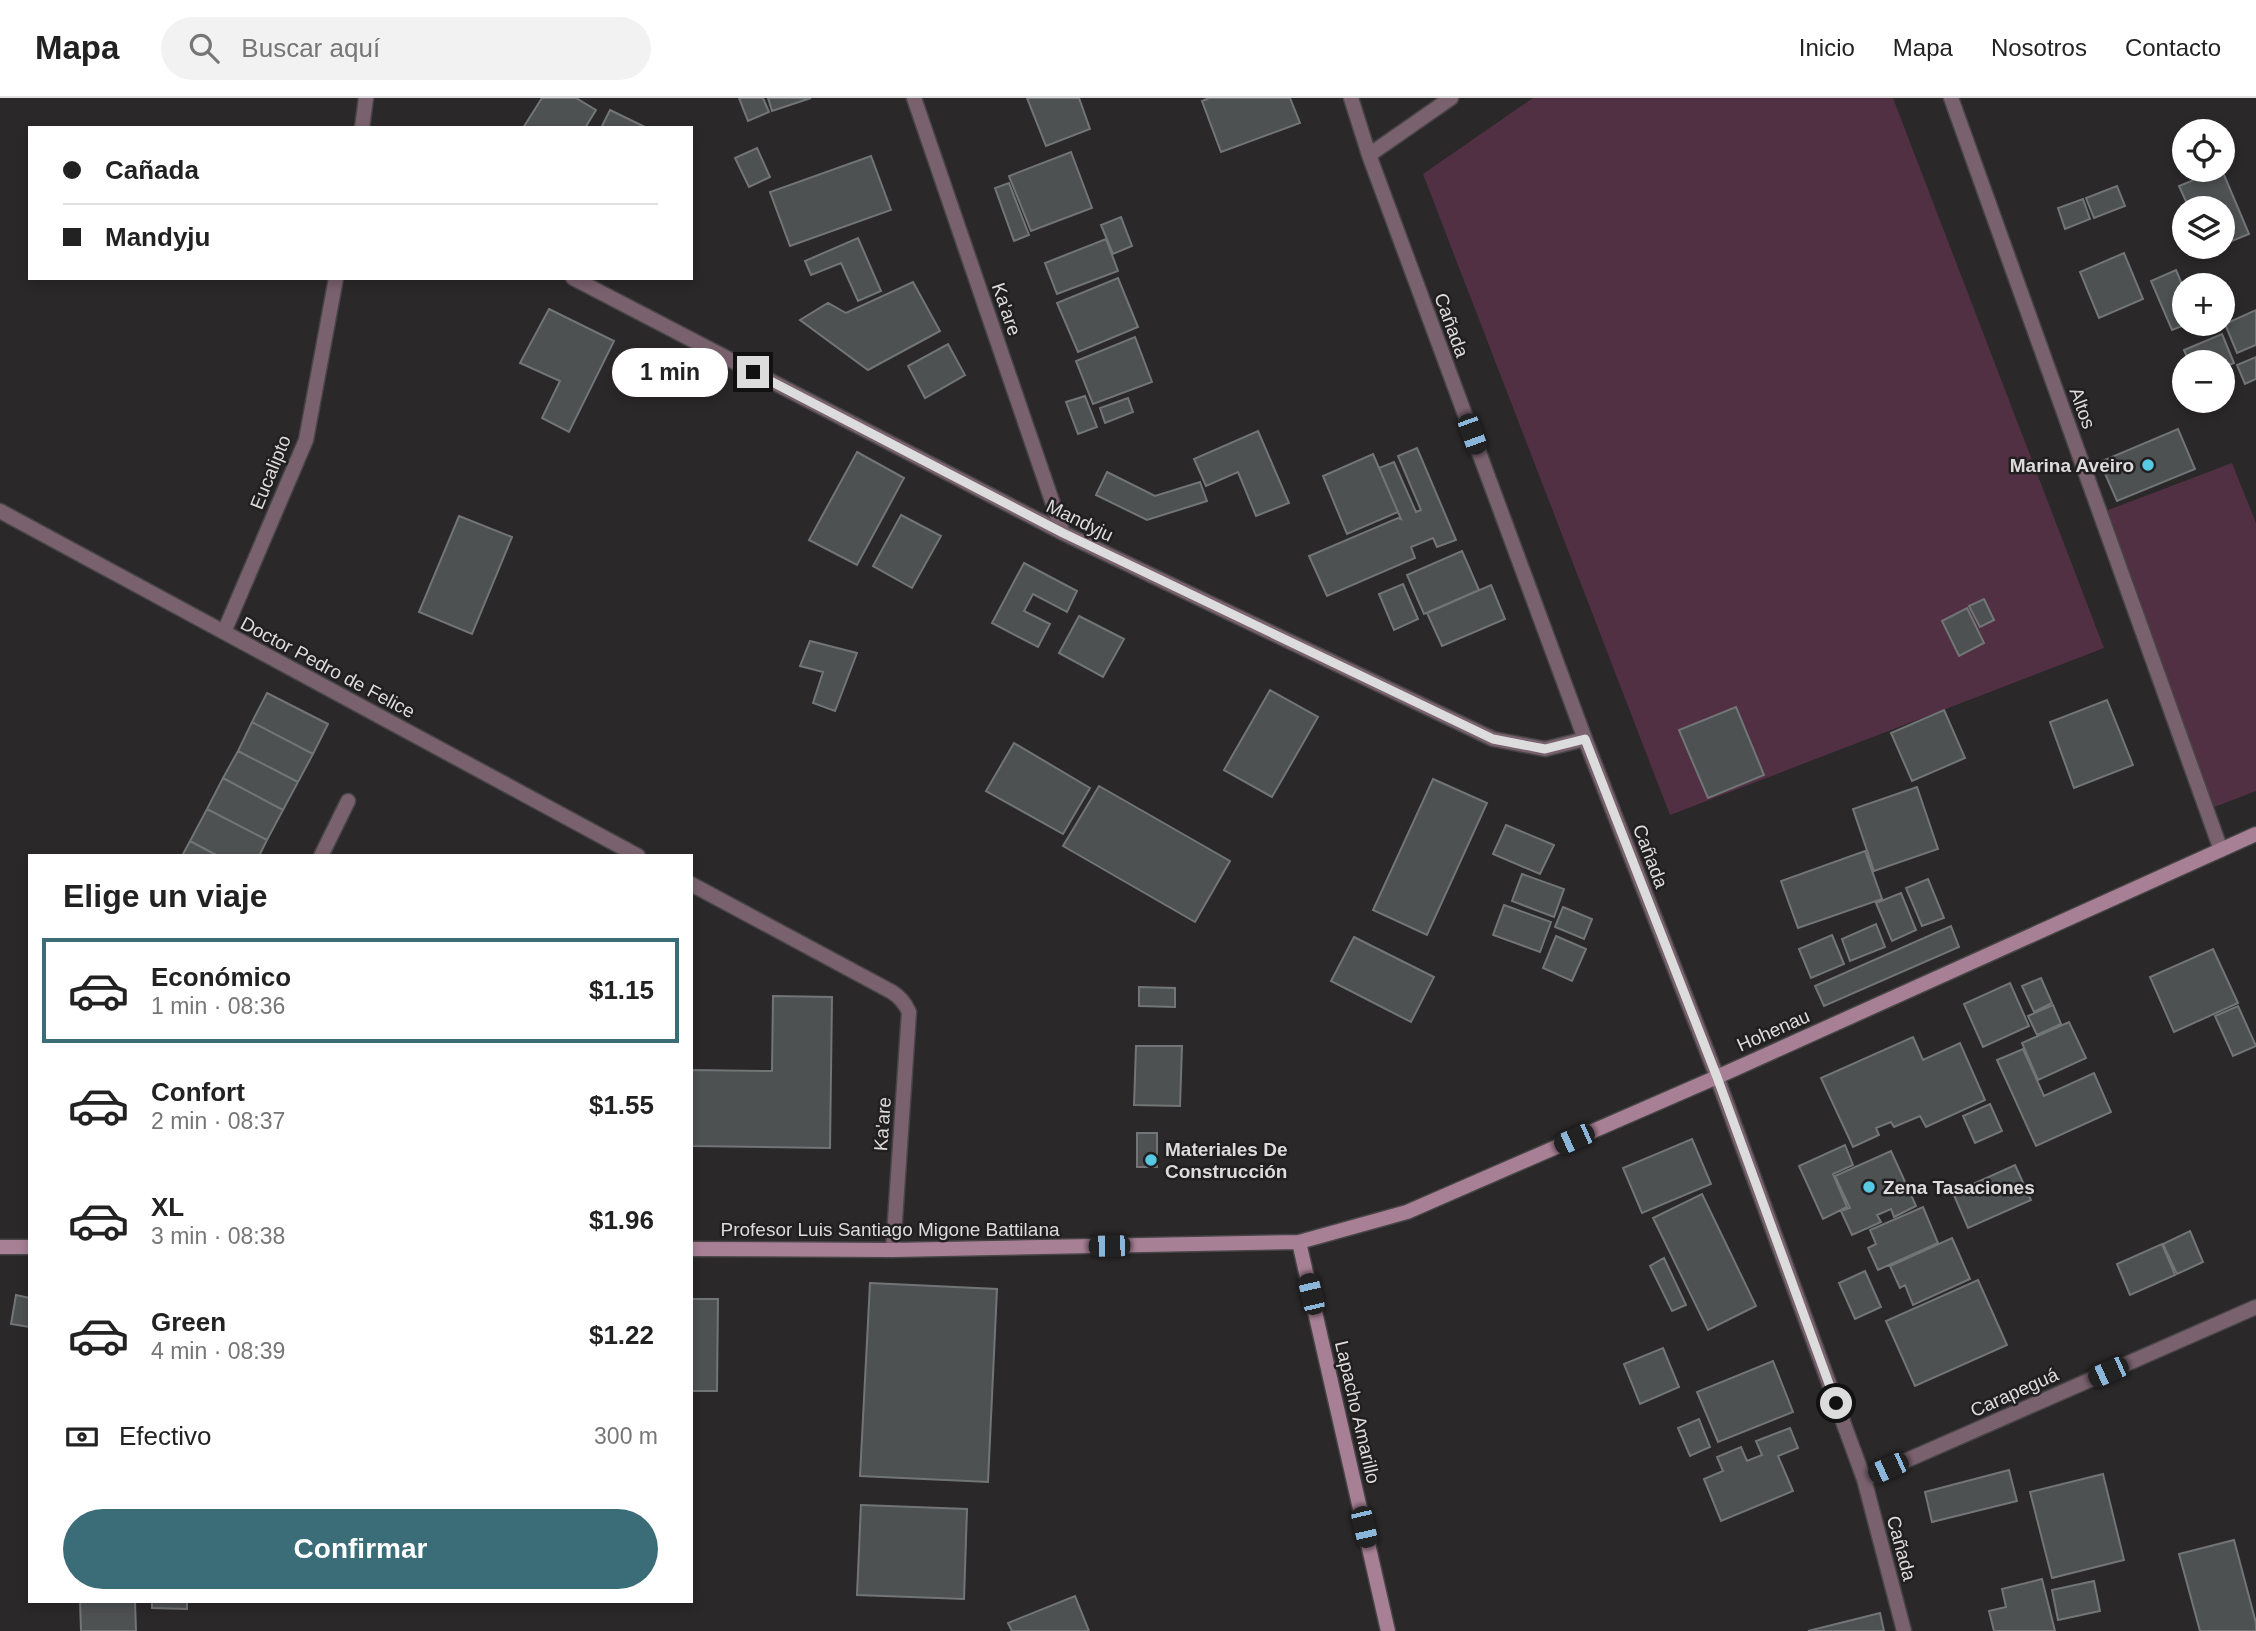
<!DOCTYPE html>
<html lang="es">
<head>
<meta charset="utf-8">
<style>
	:root { --surface:#fff; --page:#f2f2f2; --text:#222; --muted:#767676; --line:#e0e0e0; --accent:#3a6d78 }
	body { margin:0; font-family:Arial,sans-serif; background:var(--page); color:var(--text); height:100vh; display:flex; flex-direction:column; font-size:26px; white-space:nowrap }
	* { box-sizing:border-box; margin:0 }
	p { font-size:23px; color:var(--muted) }
	.icon { flex:none; width:38px; height:38px; fill:none; stroke:currentColor; stroke-width:2; stroke-linecap:round; stroke-linejoin:round }
	.map { position:relative; flex:1; overflow:hidden }
	.details { position:absolute; left:28px; top:756px; width:665px; height:749px; display:flex; flex-direction:column; background:var(--surface); border-radius:0px; box-shadow:0 4px 10px #0003 }
	.details>* { flex:none }
	.banner { position:absolute; left:28px; top:28px; width:665px; height:154px; border-radius:0px; box-shadow:0 4px 10px #0003; display:grid; align-content:center; height:154px; padding:0 35px; background:var(--surface) }
	.tools { position:absolute; left:2172px; top:21px; display:grid; gap:14px }
	.tools a { display:grid; place-items:center; width:63px; height:63px; border-radius:50%; background:var(--surface); box-shadow:0 4px 10px #0003; font-size:35px }
	.end { position:absolute; width:32px; height:32px; margin:-16px; border:9px solid #dddcdd; background:#111; box-shadow:0 0 0 4px #111 }
	.from { border-radius:50% }
	.bubble { position:absolute; height:49px; border-radius:24px; background:var(--surface); box-shadow:0 4px 10px #0003; font-size:23px; font-weight:800; line-height:49px; text-align:center }
	.car { position:absolute; width:21px; height:42px; margin:-21px -10px; border-radius:9px; box-shadow:0 0 5px 2px #0007; background:linear-gradient(#222 24%,#8ab4d8 0 40%,#222 0 76%,#8ab4d8 0 86%,#222 0) }
	.banner b { display:flex; align-items:center; gap:24px; height:66px; font-size:26px }
	.banner b+b { border-top:2px solid var(--line) }
	.banner i { width:18px; height:18px; background:var(--text) }
	ul { padding:0; list-style:none }
	li { display:flex; align-items:center; gap:21px; height:105px; margin:0 14px 10px; padding:0 21px; border:4px solid transparent; border-radius:0px }
	li div { flex:1 }
	li b { display:block; font-size:26px }
	li em { font-style:normal; font-weight:800 }
	li.on { border-color:var(--accent) }
	li>.icon { width:63px; height:63px; stroke-width:1.5 }
	h2 { padding:0 35px; font-size:32px; line-height:84px }
	.pay { display:flex; align-items:center; gap:18px; height:77px; padding:0 35px; font-size:26px }
	.pay p { margin-inline-start:auto }
	.action { display:flex; gap:14px; margin-top:auto; padding:14px 35px }
	.action a { flex:1; height:80px; border-radius:42px; background:var(--accent); color:#fff; font-size:28px; font-weight:800; line-height:80px; text-align:center }
	header { display:flex; align-items:center; gap:42px; box-sizing:border-box; height:98px; padding:0 35px; background:var(--surface); border-bottom:2px solid var(--line) }
	header strong { font-size:33px }
	nav { display:flex; gap:38px; margin-inline-start:auto; font-size:24px }
	.search { width:490px; height:63px; background:var(--page); display:flex; align-items:center; gap:18px; box-sizing:border-box; padding:0 24px; border-radius:38px; color:var(--muted); font-size:26px }
	.map>svg:first-child { display:block }
	.green { fill:#523043 }
	.building { fill:#4e5152; stroke:#727576; stroke-width:2 }
	.lines { fill:none; stroke-linecap:round; stroke-linejoin:round }
	.street-casing { stroke:#474546; stroke-width:17 }
	.secondary-casing { stroke:#474546; stroke-width:17 }
	.street { stroke:#7a616e; stroke-width:14 }
	.secondary { stroke:#a88095; stroke-width:14 }
	.route { stroke:#dddcdd; stroke-width:9 }
	.poi-dot { fill:#57c9e2; stroke:#211f20; stroke-width:2.5 }
	.labels { text-anchor:middle; stroke-width:5; stroke-linejoin:round; paint-order:stroke }
	.street-label { font-size:19px; fill:#dddcdd; stroke:#211f20 }
	.poi-label { font-size:19px; font-weight:bold; fill:#dddcdd; stroke:#211f20; text-anchor:start }
</style>
</head>
<body>
<header>
<strong>Mapa</strong>
<div class="search"><svg class="icon" aria-label="search" viewBox="0 0 24 24"><circle cx="10" cy="10" r="6"/><path d="M15 15l6 6"/></svg>Buscar aquí</div>
<nav><a>Inicio</a><a>Mapa</a><a>Nosotros</a><a>Contacto</a></nav>
</header>
<div class="map">
<svg width="2256" height="1533" viewBox="0 0 2256 1533">
	<rect width="100%" height="100%" fill="#2b2829"/>
	<path class="green" d="M1533,0h360l211,550 -434,167 -247,-641z
		M2232,365l24,60v268l-42,16 -111,-295z"/>
	<path class="building" d="M542,0h34l20,12 -11,18h-62z
		M739,0h24l6,14 -21,9z
		M768,0h43l-39,13z
		M1027,0h52l11,31 -44,17z
		M1209,0h81l10,25 -79,29 -19,-51z
		M610,12l37,18h-46z
		M757,50l13,29 -21,10 -14,-29z
		M1071,54l21,56 -61,23 -22,-55z
		M871,58l20,54 -101,36 -20,-54z
		M2218,72h4l27,64 -27,11v-37h-33l-10,-22z
		M1009,85l20,52 -15,6 -19,-53z
		M2117,88l8,20 -31,12 -8,-20z
		M2083,101l7,20 -25,10 -7,-21z
		M1121,119l11,29 -19,8 -12,-29z
		M858,140l23,53 -23,10 -17,-38 -30,12 -6,-14z
		M1106,141l12,32 -61,23 -12,-31z
		M2124,155l19,46 -44,19 -19,-46z
		M2176,172l8,19v35h3l-15,6 -21,-49z
		M1118,180l20,49 -60,25 -21,-49z
		M913,184l27,49 -72,39 -68,-50 28,-17 18,10z
		M549,211l65,32 -45,91 -27,-14 18,-37 -40,-18z
		M2256,212v35l-19,8 -12,-29z
		M2222,236l12,29 -12,5v-6h-33l-5,-12z
		M1135,239l17,45 -59,22 -17,-43z
		M948,246l17,31 -40,23 -17,-32z
		M2256,259v22l-11,5 -8,-19z
		M1085,298l12,31 -19,7 -12,-32z
		M1128,300l5,14 -28,11 -5,-15z
		M2178,331l17,40 -78,32 -17,-39z
		M1258,333l31,72 -33,13 -18,-44 -32,14 -12,-27z
		M1417,350l39,92 -19,7 -4,-9 -22,9 4,11 -88,38 -18,-40 89,-38 3,1 -22,-51 15,-6 22,50 5,-2 -23,-54z
		M857,354l47,26 -47,87 -48,-25z
		M1373,356l25,58 -51,22 -24,-58z
		M1107,374l48,24 45,-14 7,19 -60,19 -51,-25z
		M901,417l40,21 -29,52 -39,-22z
		M459,418l53,21 -40,97 -53,-22z
		M1462,453l17,39 -55,24 -17,-39z
		M1024,465l53,28 -10,21 -34,-18 -9,17 26,13 -12,23 -46,-24z
		M1403,486l15,35 -24,11 -15,-36z
		M1491,487l14,34 -63,27 -15,-33z
		M1984,501l10,21 -14,7 -11,-21z
		M1967,510l17,35 -25,13 -17,-35z
		M1079,518l45,23 -21,38 -44,-24z
		M810,543l47,12 -22,58 -22,-8 10,-31 -23,-6z
		M1270,592l48,27 -46,80 -48,-27z
		M267,595l61,31 -15,30 -61,-32z
		M2107,602l26,65 -59,23 -24,-66z
		M1736,609l28,68 -56,23 -29,-68z
		M1944,612l21,48 -53,23 -21,-48z
		M252,624l61,32 -15,28 -60,-31z
		M1014,645l76,45 -27,46 -77,-43z
		M238,653l60,31 -15,28 -60,-32z
		M223,680l60,32 -16,30 -60,-31z
		M1433,681l54,24 -60,132 -54,-25z
		M1099,688l131,75 -35,61 -132,-76z
		M1917,689l21,62 -64,22 -21,-62z
		M207,711l60,31 -8,16h-41l-28,-15z
		M1506,727l48,20 -14,29 -47,-20z
		M190,743l28,15h-36z
		M1865,753l17,48 -84,29 -17,-47z
		M1522,776l42,15 -10,28 -42,-16z
		M1928,781l16,39 -22,8 -16,-38z
		M1901,795l15,37 -24,11 -16,-38z
		M1504,807l47,17 -11,30 -47,-17z
		M1563,809l29,12 -8,20 -29,-12z
		M1876,826l9,23 -35,14 -8,-22z
		M1951,828l8,21 -135,59 -9,-20z
		M1832,837l12,29 -33,14 -12,-29z
		M1556,838l30,13 -14,32 -29,-13z
		M1354,839l80,40 -23,45 -80,-41z
		M2213,851l25,54 -64,29 -24,-55z
		M2041,880l11,25 -18,9 -12,-26z
		M2010,885l19,43 -46,21 -19,-43z
		M1139,889l36,1v19l-36,-1z
		M773,898l59,1 -2,151 -139,-2v-76l81,1z
		M2053,907l8,19 -24,11 -9,-19z
		M2238,908l18,40 -23,10 -18,-40z
		M2069,924l17,36 -48,22 -16,-37z
		M1913,939l10,23 37,-17 25,57 -59,27 -6,-11 -26,11 -3,-5 -15,6 3,7 -26,12 -32,-69z
		M1136,948h46l-2,60 -46,-1z
		M2023,951l21,47 50,-23 17,39 -75,34 -39,-86z
		M1990,1006l12,27 -27,12 -12,-27z
		M1137,1035h20v34h-20z
		M1692,1041l19,45 -69,29 -19,-45z
		M1845,1047l8,20 -20,9 14,33 -24,12 -24,-53z
		M1891,1053l25,55 -22,11 -3,-8 -14,6 4,7 -29,13 -11,-24 9,-3 -15,-32z
		M2015,1067l16,35 -63,28 -15,-35z
		M1702,1096l54,112 -48,24 -55,-112z
		M1923,1109l15,36 -60,27 -10,-22 8,-4 -6,-14z
		M2190,1133l13,31 -26,12 -14,-30z
		M1952,1140l18,41 -57,26 -8,-20 -5,3 -10,-22z
		M2162,1146l13,31 -45,20 -13,-31z
		M1664,1160l22,47 -14,6 -22,-45z
		M1865,1173l16,36 -26,12 -16,-36z
		M1978,1182l29,65 -92,41 -29,-65z
		M870,1185l127,6 -9,193 -128,-6z
		M16,1197l14,3v29l-19,-3z
		M691,1201h27l-1,92h-26z
		M1663,1250l16,39 -39,17 -16,-40z
		M1773,1263l20,51 -75,30 -21,-50z
		M1699,1321l11,28 -20,9 -12,-28z
		M1790,1330l8,20 -20,8 15,35 -72,30 -17,-42 19,-8 -6,-14 24,-10 6,14 15,-6 -6,-14z
		M2009,1372l8,31 -85,21 -7,-30z
		M2103,1376l21,86 -72,18 -22,-86z
		M861,1407l106,4 -3,90 -107,-4z
		M2234,1442l22,83v8h-56l-21,-77z
		M2042,1481l13,52h-61l-5,-20 17,-4 -4,-18z
		M2094,1483l6,30 -42,9 -6,-30z
		M1075,1498l14,35h-77l-4,-8z
		M80,1503h55l1,30h-55z
		M152,1503h35v8l-35,-1z
		M1880,1515l4,18h-76z"/>
	<g class="lines">
		<g class="street-casing">
			<path id="street" d="M914,0l149,435
				M1351,0l18,57 216,584 132,338 147,402 40,152
				M1951,0l270,752
				M362,30l4,-30
				M1369,57l82,-57
				M573,180l490,255 430,206 52,10 40,-10
				M0,413l638,345
				M224,534l82,-192 30,-162
				M321,758l27,-55
				M691,786l201,108c8,5 13,11 17,20l-16,238
				M1864,1381l392,-172"/>
		</g>
		<g class="secondary-casing">
			<path id="secondary" d="M1299,1144l89,389
				M0,1149h30
				M691,1151l202,1 406,-8 108,-30 310,-135 539,-243"/>
		</g>
		<use href="#street" class="street"/>
		<use href="#secondary" class="secondary"/>
	</g>
	<g class="lines">
		<path class="route" d="M753,274l310,161 430,206 52,10 40,-10 132,338 119,326"/>
	</g>
	<g class="poi-dot">
		<circle cx="2148" cy="367" r="7"/>
		<circle cx="1151" cy="1062" r="7"/>
		<circle cx="1869" cy="1089" r="7"/>
	</g>
	<g class="labels">
		<g class="street-label">
			<text transform="translate(1007 211) rotate(71)" y="7">Ka'are</text>
			<text transform="translate(1452 227) rotate(70)" y="7">Cañada</text>
			<text transform="translate(2083 310) rotate(70)" y="7">Altos</text>
			<text transform="translate(270 374) rotate(-68)" y="7">Eucalipto</text>
			<text transform="translate(1080 422) rotate(26)" y="7">Mandyju</text>
			<text transform="translate(328 569) rotate(28)" y="7">Doctor Pedro de Felice</text>
			<text transform="translate(1651 758) rotate(69)" y="7">Cañada</text>
			<text transform="translate(1773 932) rotate(-24)" y="7">Hohenau</text>
			<text transform="translate(882 1026) rotate(-86)" y="7">Ka'are</text>
			<text x="890" y="1138">Profesor Luis Santiago Migone Battilana</text>
			<text transform="translate(2014 1294) rotate(-24)" y="7">Carapeguá</text>
			<text transform="translate(1358 1314) rotate(77)" y="7">Lapacho Amarillo</text>
			<text transform="translate(1902 1450) rotate(75)" y="7">Cañada</text>
		</g>
		<g class="poi-label">
			<text x="2134" y="374" text-anchor="end">Marina Aveiro</text>
			<text x="1165" y="1058">Materiales De<tspan x="1165" dy="22">Construcción</tspan></text>
			<text x="1883" y="1096">Zena Tasaciones</text>
		</g>
	</g>
</svg>
<div class="tools">
<a><svg class="icon" aria-label="locate" viewBox="0 0 24 24"><circle cx="12" cy="12" r="6"/><path d="M12 2v4M12 18v4M2 12h4M18 12h4"/></svg></a>
<a><svg class="icon" aria-label="layers" viewBox="0 0 24 24"><path d="M12 4l9 5-9 5-9-5zM3 14l9 5 9-5"/></svg></a>
<a>+</a>
<a>−</a>
</div>
<i class="end from" style="left:1836px;top:1305px"></i>
<i class="end" style="left:753px;top:274px"></i>
<div class="bubble" style="left:612px;top:250px;width:116px">1 min</div>
<i class="car" style="left:1472px;top:336px;rotate:160deg"></i>
<i class="car" style="left:1574px;top:1041px;rotate:246deg"></i>
<i class="car" style="left:1109px;top:1148px;rotate:269deg"></i>
<i class="car" style="left:1311px;top:1196px;rotate:347deg"></i>
<i class="car" style="left:2108px;top:1274px;rotate:246deg"></i>
<i class="car" style="left:1888px;top:1370px;rotate:246deg"></i>
<i class="car" style="left:1364px;top:1429px;rotate:167deg"></i>
<div class="banner">
<b><i class="from"></i>Cañada</b>
<b><i></i>Mandyju</b>
</div>
<section class="details">
<h2>Elige un viaje</h2>
<ul>
<li class="on"><svg class="icon" aria-label="car" viewBox="0 0 24 24"><path d="M5 17H2v-5l4-1 3-4h7l3 4 3 1v5h-3M9 17h6M6 11h13"/><circle cx="7" cy="17" r="2"/><circle cx="17" cy="17" r="2"/></svg><div><b>Económico</b><p>1 min · 08:36</p></div><em>$1.15</em></li>
<li><svg class="icon" aria-label="car" viewBox="0 0 24 24"><path d="M5 17H2v-5l4-1 3-4h7l3 4 3 1v5h-3M9 17h6M6 11h13"/><circle cx="7" cy="17" r="2"/><circle cx="17" cy="17" r="2"/></svg><div><b>Confort</b><p>2 min · 08:37</p></div><em>$1.55</em></li>
<li><svg class="icon" aria-label="car" viewBox="0 0 24 24"><path d="M5 17H2v-5l4-1 3-4h7l3 4 3 1v5h-3M9 17h6M6 11h13"/><circle cx="7" cy="17" r="2"/><circle cx="17" cy="17" r="2"/></svg><div><b>XL</b><p>3 min · 08:38</p></div><em>$1.96</em></li>
<li><svg class="icon" aria-label="car" viewBox="0 0 24 24"><path d="M5 17H2v-5l4-1 3-4h7l3 4 3 1v5h-3M9 17h6M6 11h13"/><circle cx="7" cy="17" r="2"/><circle cx="17" cy="17" r="2"/></svg><div><b>Green</b><p>4 min · 08:39</p></div><em>$1.22</em></li>
</ul>
<div class="pay"><svg class="icon" aria-label="cash" viewBox="0 0 24 24"><path d="M3 7h18v10H3z"/><circle cx="12" cy="12" r="2"/></svg>Efectivo<p>300 m</p></div>
<div class="action"><a>Confirmar</a></div>
</section>
</div>
</body>
</html>
